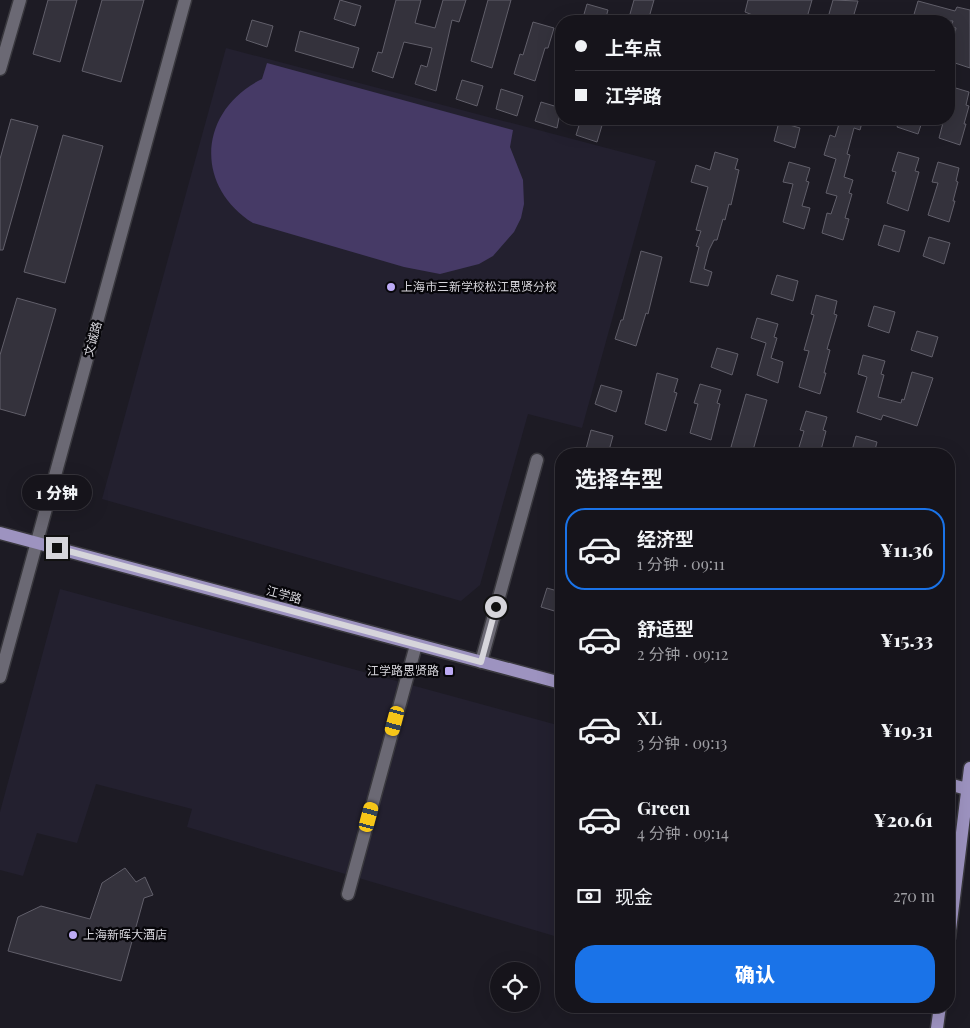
<!DOCTYPE html>
<html lang="zh">
<head>
<meta charset="utf-8">
<style>
	:root { --surface:#16141b; --page:#232128; --text:#f1f3f6; --muted:#9e9ea3; --line:#35333a; --accent:#1a73e8 }
	body { margin:0; font-family:"Playfair Display","Noto Sans SC",serif; background:var(--page); color:var(--text); height:100vh; display:flex; flex-direction:column; font-size:19px; white-space:nowrap }
	* { box-sizing:border-box; margin:0 }
	p { font-size:16px; color:var(--muted) }
	.icon { flex:none; width:28px; height:28px; fill:none; stroke:currentColor; stroke-width:2; stroke-linecap:round; stroke-linejoin:round }
	.map { position:relative; flex:1; overflow:hidden }
	.sheet { position:absolute; left:555px; top:448px; width:400px; height:565px; display:flex; flex-direction:column; background:var(--surface); border-radius:20px; box-shadow:0 5px 20px #0002,0 0 0 1px var(--line) }
	.sheet>* { flex:none }
	.hud { position:absolute; left:555px; top:15px; width:400px; height:110px; border-radius:20px; box-shadow:0 5px 20px #0002,0 0 0 1px var(--line); display:grid; align-content:center; height:110px; padding:0 20px; background:var(--surface) }
	.buttons { position:absolute; left:490px; top:962px; display:grid; gap:10px }
	.buttons a { display:grid; place-items:center; width:50px; height:50px; border-radius:50%; background:var(--surface); box-shadow:0 5px 20px #0002,0 0 0 1px var(--line); font-size:25px }
	.end { position:absolute; width:22px; height:22px; margin:-11px; border:6px solid #d6d5db; background:#111; box-shadow:0 0 0 2px #111 }
	.from { border-radius:50% }
	.bubble { position:absolute; height:35px; border-radius:18px; background:var(--surface); box-shadow:0 5px 20px #0002,0 0 0 1px var(--line); font-size:16px; font-weight:800; line-height:35px; text-align:center }
	.car { position:absolute; width:15px; height:30px; margin:-15px -8px; border-radius:6px; box-shadow:0 0 4px 1px #0007; background:linear-gradient(#f5c518 24%,#345 0 40%,#f5c518 0 76%,#345 0 86%,#f5c518 0) }
	.hud b { display:flex; align-items:center; gap:18px; height:48px; font-size:19px }
	.hud b+b { border-top:1px solid var(--line) }
	.hud i { width:12px; height:12px; background:var(--text) }
	ul { padding:0; list-style:none }
	li { display:flex; align-items:center; gap:15px; height:82px; margin:0 10px 8px; padding:0 10px; border:2px solid transparent; border-radius:20px }
	li div { flex:1 }
	li b { display:block; font-size:19px }
	li em { font-style:normal; font-weight:800 }
	li.selected { border-color:var(--accent) }
	li>.icon { width:45px; height:45px; stroke-width:1.5 }
	h2 { padding:0 20px; font-size:22px; line-height:60px }
	.pay { display:flex; align-items:center; gap:12px; height:55px; padding:0 20px; font-size:19px }
	.pay p { margin-inline-start:auto }
	.action { display:flex; gap:10px; margin-top:auto; padding:10px 20px }
	.action a { flex:1; height:58px; border-radius:20px; background:var(--accent); color:#fff; font-size:20px; font-weight:800; line-height:58px; text-align:center }
	.map>svg:first-child { display:block }
	.built { fill:#23202f }
	.green { fill:#463a66 }
	.building { fill:#34323c; stroke:#615f6a }
	.lines { fill:none; stroke-linecap:round; stroke-linejoin:round }
	.minor-casing { stroke:#39383e; stroke-width:15 }
	.major-casing { stroke:#39383e; stroke-width:15 }
	.minor { stroke:#6b6974; stroke-width:12 }
	.major { stroke:#9d93c0; stroke-width:12 }
	.route { stroke:#d6d5db; stroke-width:6 }
	.poi-dot { fill:#bcaaf5; stroke:#07060a; stroke-width:2 }
	.labels { text-anchor:middle; stroke-width:4.5; stroke-linejoin:round; paint-order:stroke }
	.poi-label { font-size:12px; fill:#d6d5db; stroke:#07060a; text-anchor:start }
	.street-label { font-size:12px; fill:#d6d5db; stroke:#07060a }
</style>
</head>
<body>
<div class="map">
<svg width="970" height="1028" viewBox="0 0 970 1028">
	<rect width="100%" height="100%" fill="#1d1b24"/>
	<path class="built" d="M226,48l430,113 -74,267 -54,-14 -48,171 -19,16 -359,-102z
		M60,589l501,137v212l-374,-111 5,-18 -96,-25 -19,59 -40,-10 -14,43 -23,-6v-58z"/>
	<path class="green" d="M267,63l246,67 -3,17 13,33 1,24 -3,14 -7,14 -21,24 -14,8 -39,10 -36,-7 -151,-44c-60,-38 -54,-113 9,-144z"/>
	<path class="building" d="M48,0h29l-17,62 -27,-8z
		M102,0h42l-23,82 -39,-11z
		M340,0l21,6 -6,20 -21,-7z
		M396,0h25l-6,23 20,5 8,-28h23l-7,22 -7,-2 -16,71 -21,-7 6,-19 6,2 5,-19 -28,-6 -11,36 -21,-7 6,-19 4,1z
		M488,0h23l-19,68 -21,-7z
		M634,0h20l-6,21h-20z
		M748,0h64l-6,21h-32l-19,-5 -10,-4z
		M833,0l25,1 -6,20h-25z
		M918,1l37,10 2,-4 13,3v58l-21,-7 7,-33 -5,-2 2,-5h-41z
		M587,4l21,6 -3,11h-23z
		M252,20l21,6 -6,21 -21,-7z
		M533,22l21,6 -6,20h-3l-10,33 -21,-7 6,-20 3,1z
		M300,31l59,17 -6,20 -58,-17z
		M462,80l21,6 -6,20 -21,-7z
		M949,86l20,6 -3,13 3,1 -5,18h2l-6,21 -21,-7 5,-19h5z
		M501,89l22,7 -6,20 -21,-7z
		M541,102l20,6 -4,20 -22,-7z
		M11,119l27,7 -35,124h-3v-91z
		M581,119l22,3 -6,20 -21,-7z
		M831,119h32l-3,11 -6,-2 -7,26 3,1 -6,22 9,3 -4,13 3,1 -7,24 4,1 -6,21 -21,-7 5,-20 4,1 6,-18 -11,-3 10,-34 -12,-4 6,-20 5,2 4,-13 -8,-2z
		M900,119h23l-5,15 -21,-7z
		M779,122l21,6 -5,20 -21,-7z
		M63,135l40,11 -38,137 -41,-11z
		M715,152l23,7 -3,10 4,1 -8,35 -2,-1 -4,16 -2,-1 -6,21h-3l-5,10 -5,19 8,3 -4,14 -18,-4 9,-35 -3,-1 5,-15 -5,-1 12,-43 -17,-5 5,-17 14,5z
		M898,152l21,6 -4,13 4,1 -11,39 -21,-8 9,-31 -4,-1z
		M789,162l21,6 -4,13 3,1 -7,24 8,2 -6,21 -21,-7 10,-38 -10,-2z
		M938,162l21,6 -3,13 2,1 -5,19h2l-6,21 -21,-7 10,-32 -6,-1z
		M884,225l21,6 -6,21 -21,-7z
		M929,237l21,6 -6,21 -21,-8z
		M641,251l21,6 -14,57 -2,-1 -10,33 -21,-7 6,-19h2z
		M777,275l21,6 -5,20 -22,-7z
		M816,295l21,6 -3,13 3,1 -10,34 3,1 -6,23h2l-6,21 -21,-7 10,-36 -5,-1 10,-35 -3,-1z
		M17,298l39,11 -31,107 -25,-7v-54z
		M874,306l21,6 -6,21 -21,-7z
		M757,318l21,6 -4,13 3,1 -6,20 12,4 -5,21 -21,-8 9,-32 -15,-5z
		M917,331l21,6 -6,20 -21,-7z
		M717,348l21,6 -6,21 -21,-8z
		M863,355l22,6 -4,13 3,1 -6,22 23,6 1,-4 2,1 8,-28 21,6 -16,48 -34,-11 -2,5 -24,-8 10,-35 -9,-3z
		M657,373l21,6 -4,13 3,1 -11,38 -21,-7z
		M700,384l21,6 -4,13 3,1 -9,36 -21,-7 8,-29 -4,-1z
		M601,385l21,6 -6,21 -21,-8z
		M746,394l21,6 -15,54 -21,-7z
		M806,411l21,6 -4,13 3,1 -6,23h-23l7,-23 -4,-1z
		M591,430l22,6 -5,18 -22,-5z
		M856,436l21,6 -3,12h-23z
		M547,588l14,4v21l-20,-6z
		M125,868l11,14 9,-5 8,18 -9,3 -23,83 -113,-30 10,-34 23,-11 49,13 12,-36z"/>
	<g class="lines">
		<g class="minor-casing">
			<path id="minor" d="M0,69l20,-69
				M481,662l56,-202
				M0,677l185,-677
				M348,894l68,-249"/>
		</g>
		<g class="major-casing">
			<path id="major" d="M0,533l561,150
				M949,784l21,6
				M949,938l21,-170
				M937,1028l3,-22"/>
		</g>
		<use href="#minor" class="minor"/>
		<use href="#major" class="major"/>
	</g>
	<g class="lines">
		<path class="route" d="M57,548l424,114 15,-55"/>
	</g>
	<g class="poi-dot">
		<circle cx="391" cy="287" r="5"/>
		<rect x="444" y="666" width="10" height="10" rx="2.5"/>
		<circle cx="73" cy="935" r="5"/>
	</g>
	<g class="labels">
		<g class="poi-label">
			<text x="401" y="291">上海市三新学校松江思贤分校</text>
			<text x="439" y="675" text-anchor="end">江学路思贤路</text>
			<text x="83" y="939">上海新晖大酒店</text>
		</g>
		<g class="street-label">
			<text transform="translate(93 339) rotate(-75)" y="4">文诚路</text>
			<text transform="translate(284 595) rotate(15)" y="4">江学路</text>
		</g>
	</g>
</svg>
<div class="buttons">
<a><svg class="icon" aria-label="locate" viewBox="0 0 24 24"><circle cx="12" cy="12" r="6"/><path d="M12 2v4M12 18v4M2 12h4M18 12h4"/></svg></a>
</div>
<i class="end from" style="left:496px;top:607px"></i>
<i class="end" style="left:57px;top:548px"></i>
<div class="bubble" style="left:22px;top:475px;width:70px">1 分钟</div>
<i class="car" style="left:395px;top:721px;rotate:195deg"></i>
<i class="car" style="left:369px;top:817px;rotate:15deg"></i>
<div class="hud">
<b><i class="from"></i>上车点</b>
<b><i></i>江学路</b>
</div>
<section class="sheet">
<h2>选择车型</h2>
<ul>
<li class="selected"><svg class="icon" aria-label="car" viewBox="0 0 24 24"><path d="M5 17H2v-5l4-1 3-4h7l3 4 3 1v5h-3M9 17h6M6 11h13"/><circle cx="7" cy="17" r="2"/><circle cx="17" cy="17" r="2"/></svg><div><b>经济型</b><p>1 分钟 · 09:11</p></div><em>¥11.36</em></li>
<li><svg class="icon" aria-label="car" viewBox="0 0 24 24"><path d="M5 17H2v-5l4-1 3-4h7l3 4 3 1v5h-3M9 17h6M6 11h13"/><circle cx="7" cy="17" r="2"/><circle cx="17" cy="17" r="2"/></svg><div><b>舒适型</b><p>2 分钟 · 09:12</p></div><em>¥15.33</em></li>
<li><svg class="icon" aria-label="car" viewBox="0 0 24 24"><path d="M5 17H2v-5l4-1 3-4h7l3 4 3 1v5h-3M9 17h6M6 11h13"/><circle cx="7" cy="17" r="2"/><circle cx="17" cy="17" r="2"/></svg><div><b>XL</b><p>3 分钟 · 09:13</p></div><em>¥19.31</em></li>
<li><svg class="icon" aria-label="car" viewBox="0 0 24 24"><path d="M5 17H2v-5l4-1 3-4h7l3 4 3 1v5h-3M9 17h6M6 11h13"/><circle cx="7" cy="17" r="2"/><circle cx="17" cy="17" r="2"/></svg><div><b>Green</b><p>4 分钟 · 09:14</p></div><em>¥20.61</em></li>
</ul>
<div class="pay"><svg class="icon" aria-label="cash" viewBox="0 0 24 24"><path d="M3 7h18v10H3z"/><circle cx="12" cy="12" r="2"/></svg>现金<p>270 m</p></div>
<div class="action"><a>确认</a></div>
</section>
</div>
</body>
</html>
